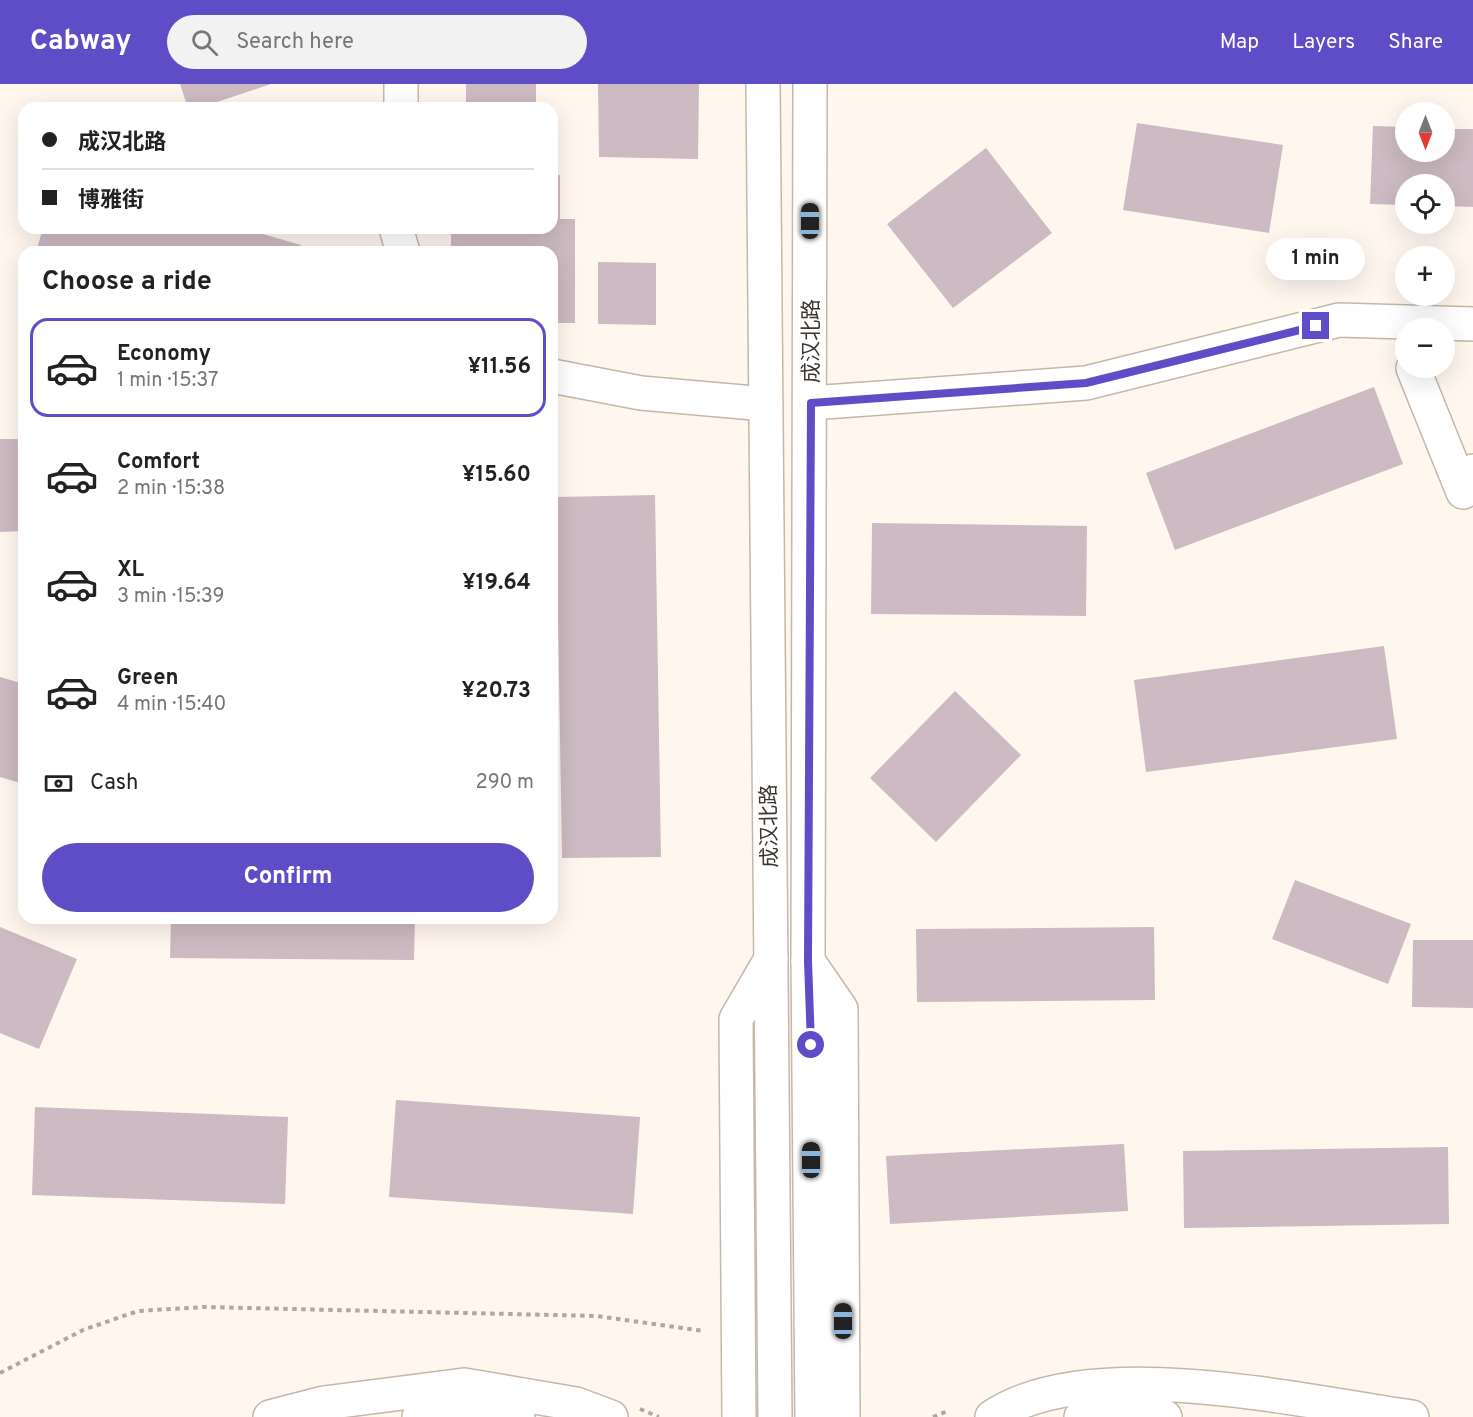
<!DOCTYPE html>
<html lang="en">
<head>
<meta charset="utf-8">
<style>
	:root { --surface:#fff; --page:#f2f2f2; --text:#222; --muted:#767676; --line:#e0e0e0; --accent:#5e4dc6 }
	body { margin:0; font-family:Overpass,"Noto Sans SC",sans-serif; background:var(--page); color:var(--text); height:100vh; display:flex; flex-direction:column; font-size:22px; white-space:nowrap }
	* { box-sizing:border-box; margin:0 }
	p { font-size:20px; color:var(--muted) }
	.icon { flex:none; width:33px; height:33px; fill:none; stroke:currentColor; stroke-width:2; stroke-linecap:round; stroke-linejoin:round }
	.map { position:relative; flex:1; overflow:hidden }
	.sheet { position:absolute; left:18px; top:162px; width:540px; height:678px; display:flex; flex-direction:column; background:var(--surface); border-radius:18px; box-shadow:0 6px 24px #0002 }
	.sheet>* { flex:none }
	.guide { position:absolute; left:18px; top:18px; width:540px; height:132px; border-radius:18px; box-shadow:0 6px 24px #0002; display:grid; align-content:center; height:132px; padding:0 24px; background:var(--surface) }
	.needle { width:39px; rotate:180deg }
	.controls { position:absolute; left:1395px; top:18px; display:grid; gap:12px }
	.controls a { display:grid; place-items:center; width:60px; height:60px; border-radius:50%; background:var(--surface); box-shadow:0 6px 24px #0002; font-size:30px }
	.end { position:absolute; width:27px; height:27px; margin:-14px; border:8px solid #5e4dc6; background:#fff; box-shadow:0 0 0 3px #fff }
	.from { border-radius:50% }
	.bubble { position:absolute; height:42px; border-radius:21px; background:var(--surface); box-shadow:0 6px 24px #0002; font-size:20px; font-weight:700; line-height:42px; text-align:center }
	.car { position:absolute; width:18px; height:36px; margin:-18px -9px; border-radius:8px; box-shadow:0 0 4px 2px #0007; background:linear-gradient(#222 24%,#8ab4d8 0 40%,#222 0 76%,#8ab4d8 0 86%,#222 0) }
	.guide b { display:flex; align-items:center; gap:21px; height:57px; font-size:22px }
	.guide b+b { border-top:2px solid var(--line) }
	.guide i { width:15px; height:15px; background:var(--text) }
	ul { padding:0; list-style:none }
	li { display:flex; align-items:center; gap:18px; height:99px; margin:0 12px 9px; padding:0 12px; border:3px solid transparent; border-radius:18px }
	li div { flex:1 }
	li b { display:block; font-size:22px }
	li em { font-style:normal; font-weight:700 }
	li.active { border-color:var(--accent) }
	li>.icon { width:54px; height:54px; stroke-width:1.5 }
	h2 { padding:0 24px; font-size:27px; line-height:72px }
	.pay { display:flex; align-items:center; gap:15px; height:66px; padding:0 24px; font-size:22px }
	.pay p { margin-inline-start:auto }
	.primary-button { display:flex; gap:12px; margin-top:auto; padding:12px 24px }
	.primary-button a { flex:1; height:69px; border-radius:36px; background:var(--accent); color:#fff; font-size:24px; font-weight:700; line-height:69px; text-align:center }
	header { display:flex; align-items:center; gap:36px; box-sizing:border-box; height:84px; padding:0 30px; background:var(--accent); color:#fff }
	header strong { font-size:28px }
	nav { display:flex; gap:33px; margin-inline-start:auto; font-size:21px }
	.search { width:420px; height:54px; background:var(--page); display:flex; align-items:center; gap:15px; box-sizing:border-box; padding:0 21px; border-radius:33px; color:var(--muted); font-size:22px }
	.map>svg:first-child { display:block }
	.building { fill:#cdbac2 }
	.lines { fill:none; stroke-linecap:round; stroke-linejoin:round }
	.minor-casing { stroke:#c4b7a9; stroke-width:36 }
	.major-casing { stroke:#c4b7a9; stroke-width:36 }
	.highway-casing { stroke:#c4b7a9; stroke-width:36 }
	.path { stroke:#afa8a0; stroke-width:4; stroke-dasharray:4.5 4.5; stroke-linecap:butt }
	.minor { stroke:#fff; stroke-width:33 }
	.major { stroke:#fff; stroke-width:33 }
	.highway { stroke:#fff; stroke-width:33 }
	.route { stroke:#5e4dc6; stroke-width:8 }
	.labels { text-anchor:middle; stroke-width:6; stroke-linejoin:round; paint-order:stroke }
	.street-label { font-size:21px; fill:#3c3631; stroke:#fff }
</style>
</head>
<body>
<header>
<strong>Cabway</strong>
<div class="search"><svg class="icon" aria-label="search" viewBox="0 0 24 24"><circle cx="10" cy="10" r="6"/><path d="M15 15l6 6"/></svg>Search here</div>
<nav><a>Map</a><a>Layers</a><a>Share</a></nav>
</header>
<div class="map">
<svg width="1473" height="1333" viewBox="0 0 1473 1333">
	<rect width="100%" height="100%" fill="#fff7ee"/>
	<path class="building" d="M180,0h91l-72,24h-11z
		M466,0h70v24h-70z
		M598,0h101l-1,75 -99,-2z
		M1137,39l146,22 -14,88 -146,-23z
		M1373,42l33,1v25h38v-23h29v78l-29,-1v-22h-38v21l-36,-1z
		M986,64l66,85 -99,75 -66,-84z
		M552,91h8v44h15v104h-23v-71h-98l-3,-3v-21h101z
		M43,144h199l59,17 -2,7h-263z
		M598,178l58,1v62l-58,-1z
		M1374,303l29,77 -228,86 -29,-77z
		M0,355h24v92l-24,1z
		M655,411l6,362 -99,1 -6,-361z
		M872,439l215,3 -1,90 -215,-2z
		M1384,562l13,93 -251,33 -12,-92z
		M0,593l24,7v100l-24,-7z
		M955,607l66,64 -85,87 -66,-64z
		M1295,796l116,44 -23,60 -116,-45z
		M171,834h244l-1,42 -244,-2z
		M0,843l77,32 -38,90 -39,-16z
		M1154,843l1,73 -238,2 -1,-73z
		M1413,856h60v68l-61,-1z
		M396,1016l244,17 -7,97 -244,-17z
		M35,1023l253,10 -3,87 -253,-9z
		M1124,1060l4,67 -238,13 -4,-68z
		M1448,1063l1,77 -265,4 -1,-77z"/>
	<g class="lines">
		<g class="minor-casing">
			<path id="minor" d="M401,24v-24
				M396,144l7,24
				M1413,284l50,124 10,-21
				M552,292l89,17 124,11
				M811,319l275,-20 253,-63 134,4
				M808,877l33,48 2,408
				M739,1333l-3,-398 35,-60"/>
		</g>
		<g class="major-casing">
			<path id="major" d="M763,0l12,1333
				M810,0l-2,877 4,456
				M270,1333l54,-14 140,-18 112,19 35,13
				M419,1333l32,-7 67,7
				M992,1333c96,-65 308,-16 420,0
				M1081,1333l61,-3 23,3"/>
		</g>
		<g class="highway-casing">
			<path id="highway" d="M1088,1331l11,2"/>
		</g>
		<path class="path" d="M0,1289l83,-43 55,-19 66,-4 393,9 107,15
			M640,1325l19,8
			M933,1333l15,-6"/>
		<use href="#minor" class="minor"/>
		<use href="#major" class="major"/>
		<use href="#highway" class="highway"/>
	</g>
	<g class="lines">
		<path class="route" d="M811,961l-3,-84 3,-558 275,-20 230,-57"/>
	</g>
	<g class="labels">
		<g class="street-label">
			<text transform="translate(811 257) rotate(-90)" y="7">成汉北路</text>
			<text transform="translate(769 742) rotate(-91)" y="7">成汉北路</text>
		</g>
	</g>
</svg>
<div class="controls">
<a><svg class="needle" viewBox="-14 -14 28 28"><path d="M0-13l5 13h-10z" fill="#e53935"/><path d="M0 13l5-13h-10z" fill="#767676"/></svg></a>
<a><svg class="icon" aria-label="locate" viewBox="0 0 24 24"><circle cx="12" cy="12" r="6"/><path d="M12 2v4M12 18v4M2 12h4M18 12h4"/></svg></a>
<a>+</a>
<a>−</a>
</div>
<i class="end from" style="left:811px;top:961px"></i>
<i class="end" style="left:1316px;top:242px"></i>
<div class="bubble" style="left:1266px;top:154px;width:99px">1 min</div>
<i class="car" style="left:810px;top:137px;rotate:0deg"></i>
<i class="car" style="left:811px;top:1076px;rotate:0deg"></i>
<i class="car" style="left:843px;top:1237px;rotate:0deg"></i>
<div class="guide">
<b><i class="from"></i>成汉北路</b>
<b><i></i>博雅街</b>
</div>
<section class="sheet">
<h2>Choose a ride</h2>
<ul>
<li class="active"><svg class="icon" aria-label="car" viewBox="0 0 24 24"><path d="M5 17H2v-5l4-1 3-4h7l3 4 3 1v5h-3M9 17h6M6 11h13"/><circle cx="7" cy="17" r="2"/><circle cx="17" cy="17" r="2"/></svg><div><b>Economy</b><p>1 min · 15:37</p></div><em>¥11.56</em></li>
<li><svg class="icon" aria-label="car" viewBox="0 0 24 24"><path d="M5 17H2v-5l4-1 3-4h7l3 4 3 1v5h-3M9 17h6M6 11h13"/><circle cx="7" cy="17" r="2"/><circle cx="17" cy="17" r="2"/></svg><div><b>Comfort</b><p>2 min · 15:38</p></div><em>¥15.60</em></li>
<li><svg class="icon" aria-label="car" viewBox="0 0 24 24"><path d="M5 17H2v-5l4-1 3-4h7l3 4 3 1v5h-3M9 17h6M6 11h13"/><circle cx="7" cy="17" r="2"/><circle cx="17" cy="17" r="2"/></svg><div><b>XL</b><p>3 min · 15:39</p></div><em>¥19.64</em></li>
<li><svg class="icon" aria-label="car" viewBox="0 0 24 24"><path d="M5 17H2v-5l4-1 3-4h7l3 4 3 1v5h-3M9 17h6M6 11h13"/><circle cx="7" cy="17" r="2"/><circle cx="17" cy="17" r="2"/></svg><div><b>Green</b><p>4 min · 15:40</p></div><em>¥20.73</em></li>
</ul>
<div class="pay"><svg class="icon" aria-label="cash" viewBox="0 0 24 24"><path d="M3 7h18v10H3z"/><circle cx="12" cy="12" r="2"/></svg>Cash<p>290 m</p></div>
<div class="primary-button"><a>Confirm</a></div>
</section>
</div>
</body>
</html>
